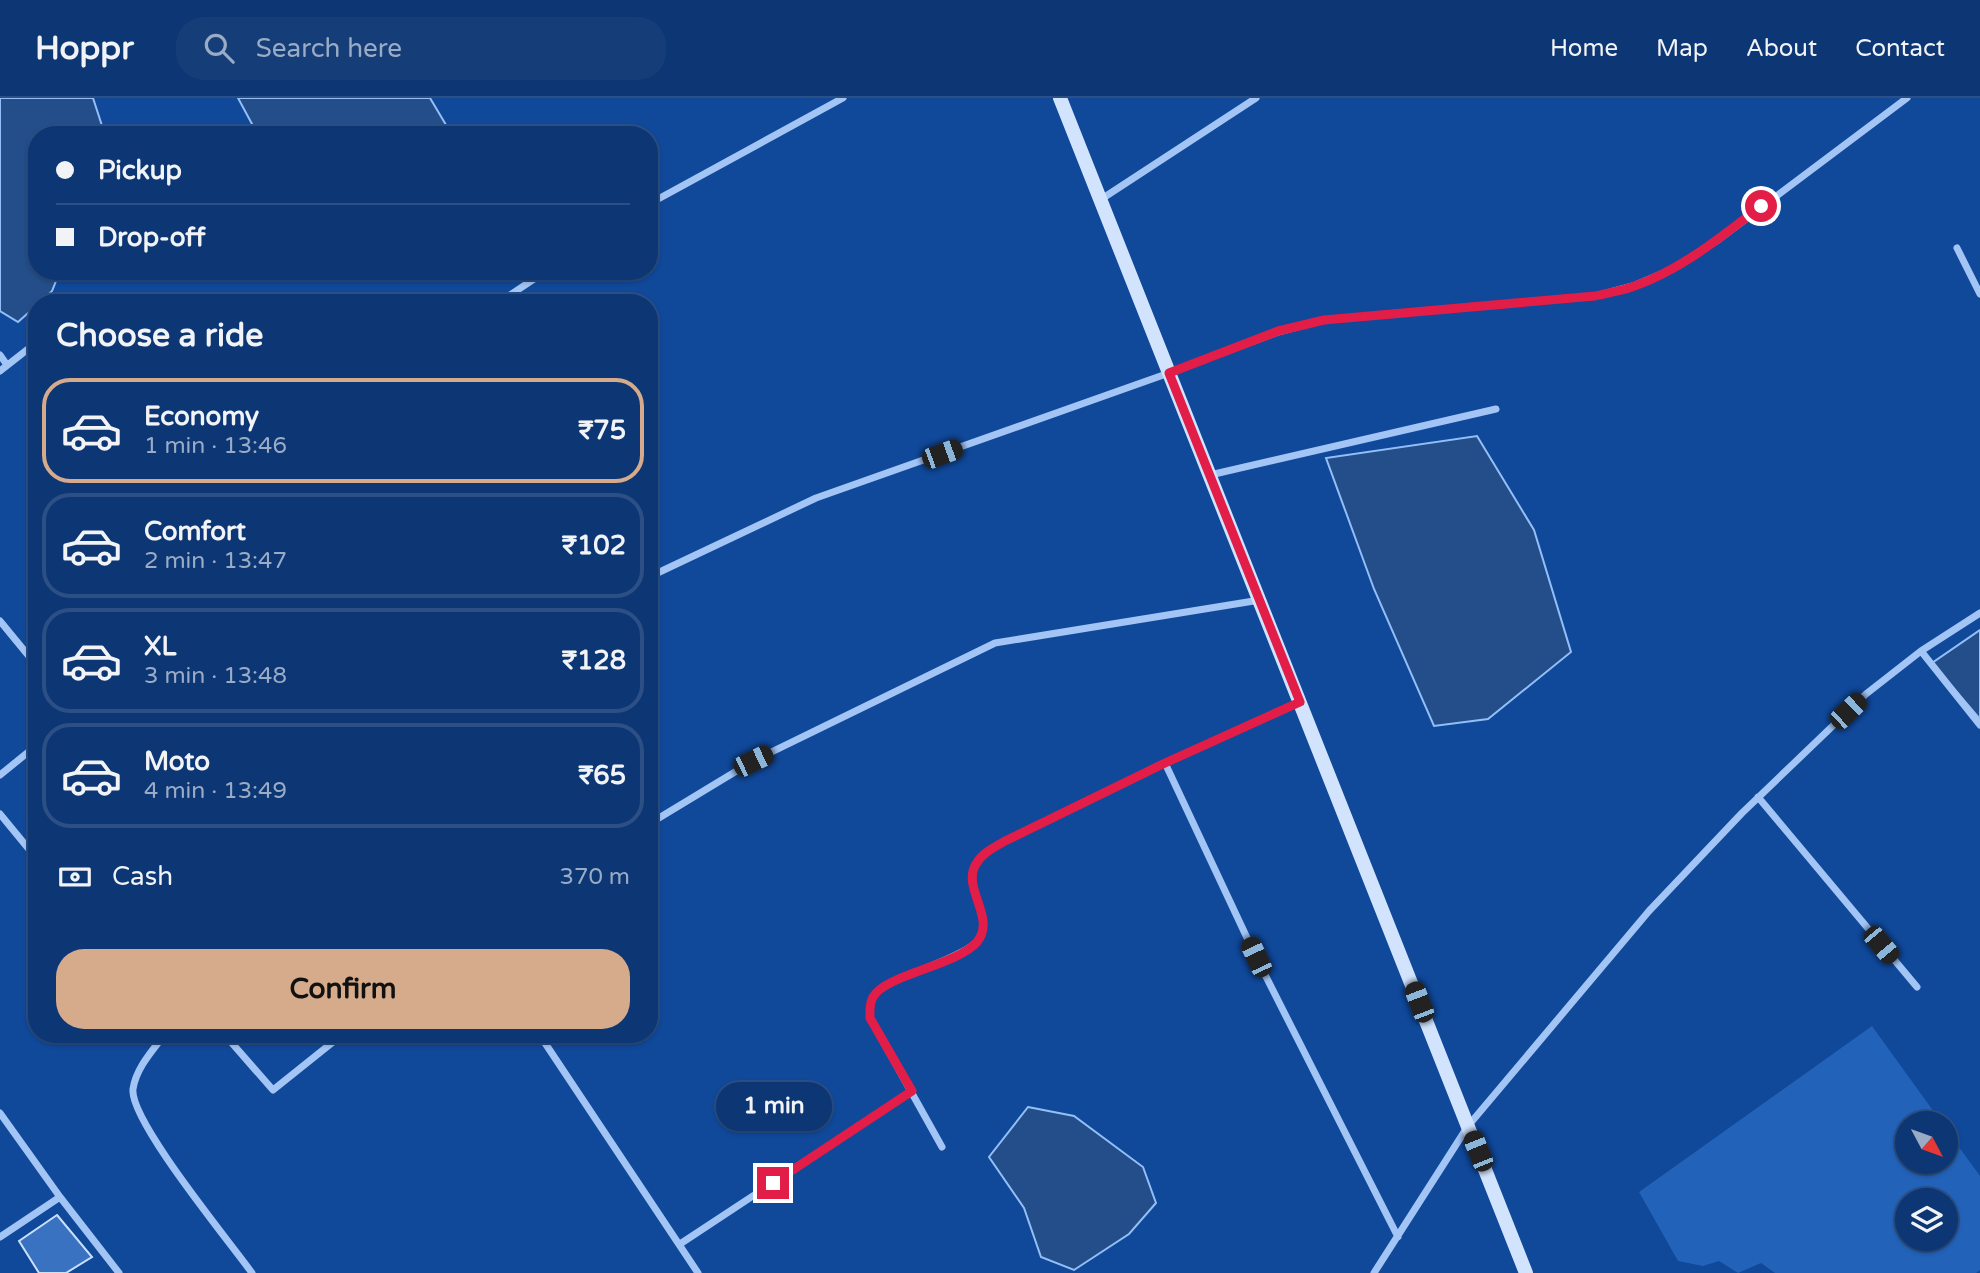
<!DOCTYPE html>
<html lang="en">
<head>
<meta charset="utf-8">
<style>
	:root { --surface:#0c3674; --page:#153e79; --text:#f1f3f6; --muted:#9aabc5; --line:#2c5086; --accent:#d6ab8b }
	body { margin:0; font-family:"Varela Round",sans-serif; background:var(--page); color:var(--text); height:100vh; display:flex; flex-direction:column; font-size:26px; white-space:nowrap }
	* { box-sizing:border-box; margin:0 }
	p { font-size:23px; color:var(--muted) }
	.icon { flex:none; width:38px; height:38px; fill:none; stroke:currentColor; stroke-width:2; stroke-linecap:round; stroke-linejoin:round }
	.map { position:relative; flex:1; overflow:hidden }
	.panel { position:absolute; left:28px; top:196px; width:630px; height:749px; display:flex; flex-direction:column; background:var(--surface); border-radius:28px; box-shadow:0 2px 5px #0004,0 0 0 2px var(--line) }
	.panel>* { flex:none }
	.guide { position:absolute; left:28px; top:28px; width:630px; height:154px; border-radius:28px; box-shadow:0 2px 5px #0004,0 0 0 2px var(--line); display:grid; align-content:center; height:154px; padding:0 28px; background:var(--surface) }
	.needle { width:46px; rotate:131deg }
	.tools { position:absolute; left:1895px; top:1013px; display:grid; gap:14px }
	.tools a { display:grid; place-items:center; width:63px; height:63px; border-radius:50%; background:var(--surface); box-shadow:0 2px 5px #0004,0 0 0 2px var(--line); font-size:35px }
	.end { position:absolute; width:32px; height:32px; margin:-16px; border:9px solid #e11d48; background:#fff; box-shadow:0 0 0 4px #fff }
	.from { border-radius:50% }
	.bubble { position:absolute; height:49px; border-radius:24px; background:var(--surface); box-shadow:0 2px 5px #0004,0 0 0 2px var(--line); font-size:23px; font-weight:700; line-height:49px; text-align:center }
	.car { position:absolute; width:21px; height:42px; margin:-21px -10px; border-radius:9px; box-shadow:0 0 5px 2px #0007; background:linear-gradient(#222 24%,#8ab4d8 0 40%,#222 0 76%,#8ab4d8 0 86%,#222 0) }
	.guide b { display:flex; align-items:center; gap:24px; height:66px; font-size:26px }
	.guide b+b { border-top:2px solid var(--line) }
	.guide i { width:18px; height:18px; background:var(--text) }
	ul { padding:0; list-style:none }
	li { display:flex; align-items:center; gap:21px; height:105px; margin:0 14px 10px; padding:0 14px; border:4px solid var(--line); border-radius:28px }
	li div { flex:1 }
	li b { display:block; font-size:26px }
	li em { font-style:normal; font-weight:700 }
	li.on { border-color:var(--accent) }
	li>.icon { width:63px; height:63px; stroke-width:1.5 }
	h2 { padding:0 28px; font-size:32px; line-height:84px }
	.pay { display:flex; align-items:center; gap:18px; height:77px; padding:0 28px; font-size:26px }
	.pay p { margin-inline-start:auto }
	.button { display:flex; gap:14px; margin-top:auto; padding:14px 28px }
	.button a { flex:1; height:80px; border-radius:28px; background:var(--accent); color:#111; font-size:28px; font-weight:700; line-height:80px; text-align:center }
	header { display:flex; align-items:center; gap:42px; box-sizing:border-box; height:98px; padding:0 35px; background:var(--surface); border-bottom:2px solid var(--line) }
	header strong { font-size:33px }
	nav { display:flex; gap:38px; margin-inline-start:auto; font-size:24px }
	.search { width:490px; height:63px; background:var(--page); display:flex; align-items:center; gap:18px; box-sizing:border-box; padding:0 24px; border-radius:28px; color:var(--muted); font-size:26px }
	.map>svg:first-child { display:block }
	.green { fill:#2262b8; fill-rule:evenodd }
	.water { fill:#234e8a; stroke:#93bff8; stroke-width:2 }
	.building { fill:#3872c1; stroke:#cae0fe; stroke-width:2 }
	.lines { fill:none; stroke-linecap:round; stroke-linejoin:round }
	.street { stroke:#a2c5f5; stroke-width:7 }
	.secondary { stroke:#d2e4fd; stroke-width:14 }
	.route { stroke:#e11d48; stroke-width:9 }
</style>
</head>
<body>
<header>
<strong>Hoppr</strong>
<div class="search"><svg class="icon" aria-label="search" viewBox="0 0 24 24"><circle cx="10" cy="10" r="6"/><path d="M15 15l6 6"/></svg>Search here</div>
<nav><a>Home</a><a>Map</a><a>About</a><a>Contact</a></nav>
</header>
<div class="map">
<svg width="1980" height="1175" viewBox="0 0 1980 1175">
	<rect width="100%" height="100%" fill="#10489a"/>
	<path class="green" d="M1872,928l70,97 -34,1v38h38v-33l34,47v94l-4,3h-201l-14,-10 -23,10 -19,-12 -16,5 -25,-5 -39,-69zM1908,1102h38v39h-38z"/>
	<path class="water" d="M0,0h93l12,37h-68v136h23l-8,20 -12,12h-3v2l-19,17 -18,-11z
		M238,0h192l22,37h-194z
		M1477,338l57,94 37,122 -83,67 -54,7 -60,-137 -48,-131z
		M1980,532v89l-48,-56z
		M1028,1009l46,9 69,51 13,36 -27,31 -55,36 -33,-13 -17,-49 -35,-51z"/>
	<path class="building" d="M57,1117l35,42 -26,16h-27l-20,-32z"/>
	<g class="lines">
		<path class="street" d="M1100,102l156,-102
			M649,106l194,-106
			M1957,150l23,46
			M498,205l48,-32
			M0,257l7,10
			M0,273l37,-29
			M1210,377l286,-66
			M649,479l167,-79 353,-125 109,-41 46,-12 271,-24 38,-10 40,-17 45,-29 189,-142
			M0,523l37,45
			M1921,553l59,74
			M1300,604l-135,61 91,194 142,280
			M0,677l37,-30
			M1758,699l159,190
			M0,716l37,45
			M649,726l104,-63 242,-118 265,-43
			M165,936c-12,16 -29,34 -32,55 -4,31 97,153 119,184
			M224,936l49,56 70,-56
			M539,936l159,239
			M0,1015l60,84 -60,40
			M942,1049l-72,-129c0,-7 -1,-14 3,-21 10,-18 78,-34 100,-52 28,-22 -12,-56 3,-81 6,-11 19,-17 29,-23l160,-78
			M60,1099l59,76
			M680,1146l232,-153
			M1374,1175l94,-147 181,-215 93,-98 124,-119 55,-43 59,-38"/>
		<path class="secondary" d="M1060,0l466,1175"/>
	</g>
	<g class="lines">
		<path class="route" d="M773,1085l139,-92 -42,-73c0,-7 -1,-14 3,-21 13,-23 83,-31 104,-55 20,-24 -16,-54 -1,-78 6,-11 19,-17 29,-23l160,-78 135,-61 -131,-329 109,-42 46,-11 271,-24c12,-3 25,-5 37,-9 49,-17 89,-50 129,-81"/>
	</g>
</svg>
<div class="tools">
<a><svg class="needle" viewBox="-14 -14 28 28"><path d="M0-13l5 13h-10z" fill="#e53935"/><path d="M0 13l5-13h-10z" fill="#9aabc5"/></svg></a>
<a><svg class="icon" aria-label="layers" viewBox="0 0 24 24"><path d="M12 4l9 5-9 5-9-5zM3 14l9 5 9-5"/></svg></a>
</div>
<i class="end from" style="left:1761px;top:108px"></i>
<i class="end" style="left:773px;top:1085px"></i>
<div class="bubble" style="left:716px;top:984px;width:116px">1 min</div>
<i class="car" style="left:942px;top:356px;rotate:70deg"></i>
<i class="car" style="left:1848px;top:613px;rotate:46deg"></i>
<i class="car" style="left:753px;top:663px;rotate:64deg"></i>
<i class="car" style="left:1881px;top:847px;rotate:140deg"></i>
<i class="car" style="left:1256px;top:859px;rotate:335deg"></i>
<i class="car" style="left:1419px;top:904px;rotate:339deg"></i>
<i class="car" style="left:1478px;top:1053px;rotate:338deg"></i>
<div class="guide">
<b><i class="from"></i>Pickup</b>
<b><i></i>Drop-off</b>
</div>
<section class="panel">
<h2>Choose a ride</h2>
<ul>
<li class="on"><svg class="icon" aria-label="car" viewBox="0 0 24 24"><path d="M5 17H2v-5l4-1 3-4h7l3 4 3 1v5h-3M9 17h6M6 11h13"/><circle cx="7" cy="17" r="2"/><circle cx="17" cy="17" r="2"/></svg><div><b>Economy</b><p>1 min · 13:46</p></div><em>₹75</em></li>
<li><svg class="icon" aria-label="car" viewBox="0 0 24 24"><path d="M5 17H2v-5l4-1 3-4h7l3 4 3 1v5h-3M9 17h6M6 11h13"/><circle cx="7" cy="17" r="2"/><circle cx="17" cy="17" r="2"/></svg><div><b>Comfort</b><p>2 min · 13:47</p></div><em>₹102</em></li>
<li><svg class="icon" aria-label="car" viewBox="0 0 24 24"><path d="M5 17H2v-5l4-1 3-4h7l3 4 3 1v5h-3M9 17h6M6 11h13"/><circle cx="7" cy="17" r="2"/><circle cx="17" cy="17" r="2"/></svg><div><b>XL</b><p>3 min · 13:48</p></div><em>₹128</em></li>
<li><svg class="icon" aria-label="car" viewBox="0 0 24 24"><path d="M5 17H2v-5l4-1 3-4h7l3 4 3 1v5h-3M9 17h6M6 11h13"/><circle cx="7" cy="17" r="2"/><circle cx="17" cy="17" r="2"/></svg><div><b>Moto</b><p>4 min · 13:49</p></div><em>₹65</em></li>
</ul>
<div class="pay"><svg class="icon" aria-label="cash" viewBox="0 0 24 24"><path d="M3 7h18v10H3z"/><circle cx="12" cy="12" r="2"/></svg>Cash<p>370 m</p></div>
<div class="button"><a>Confirm</a></div>
</section>
</div>
</body>
</html>
